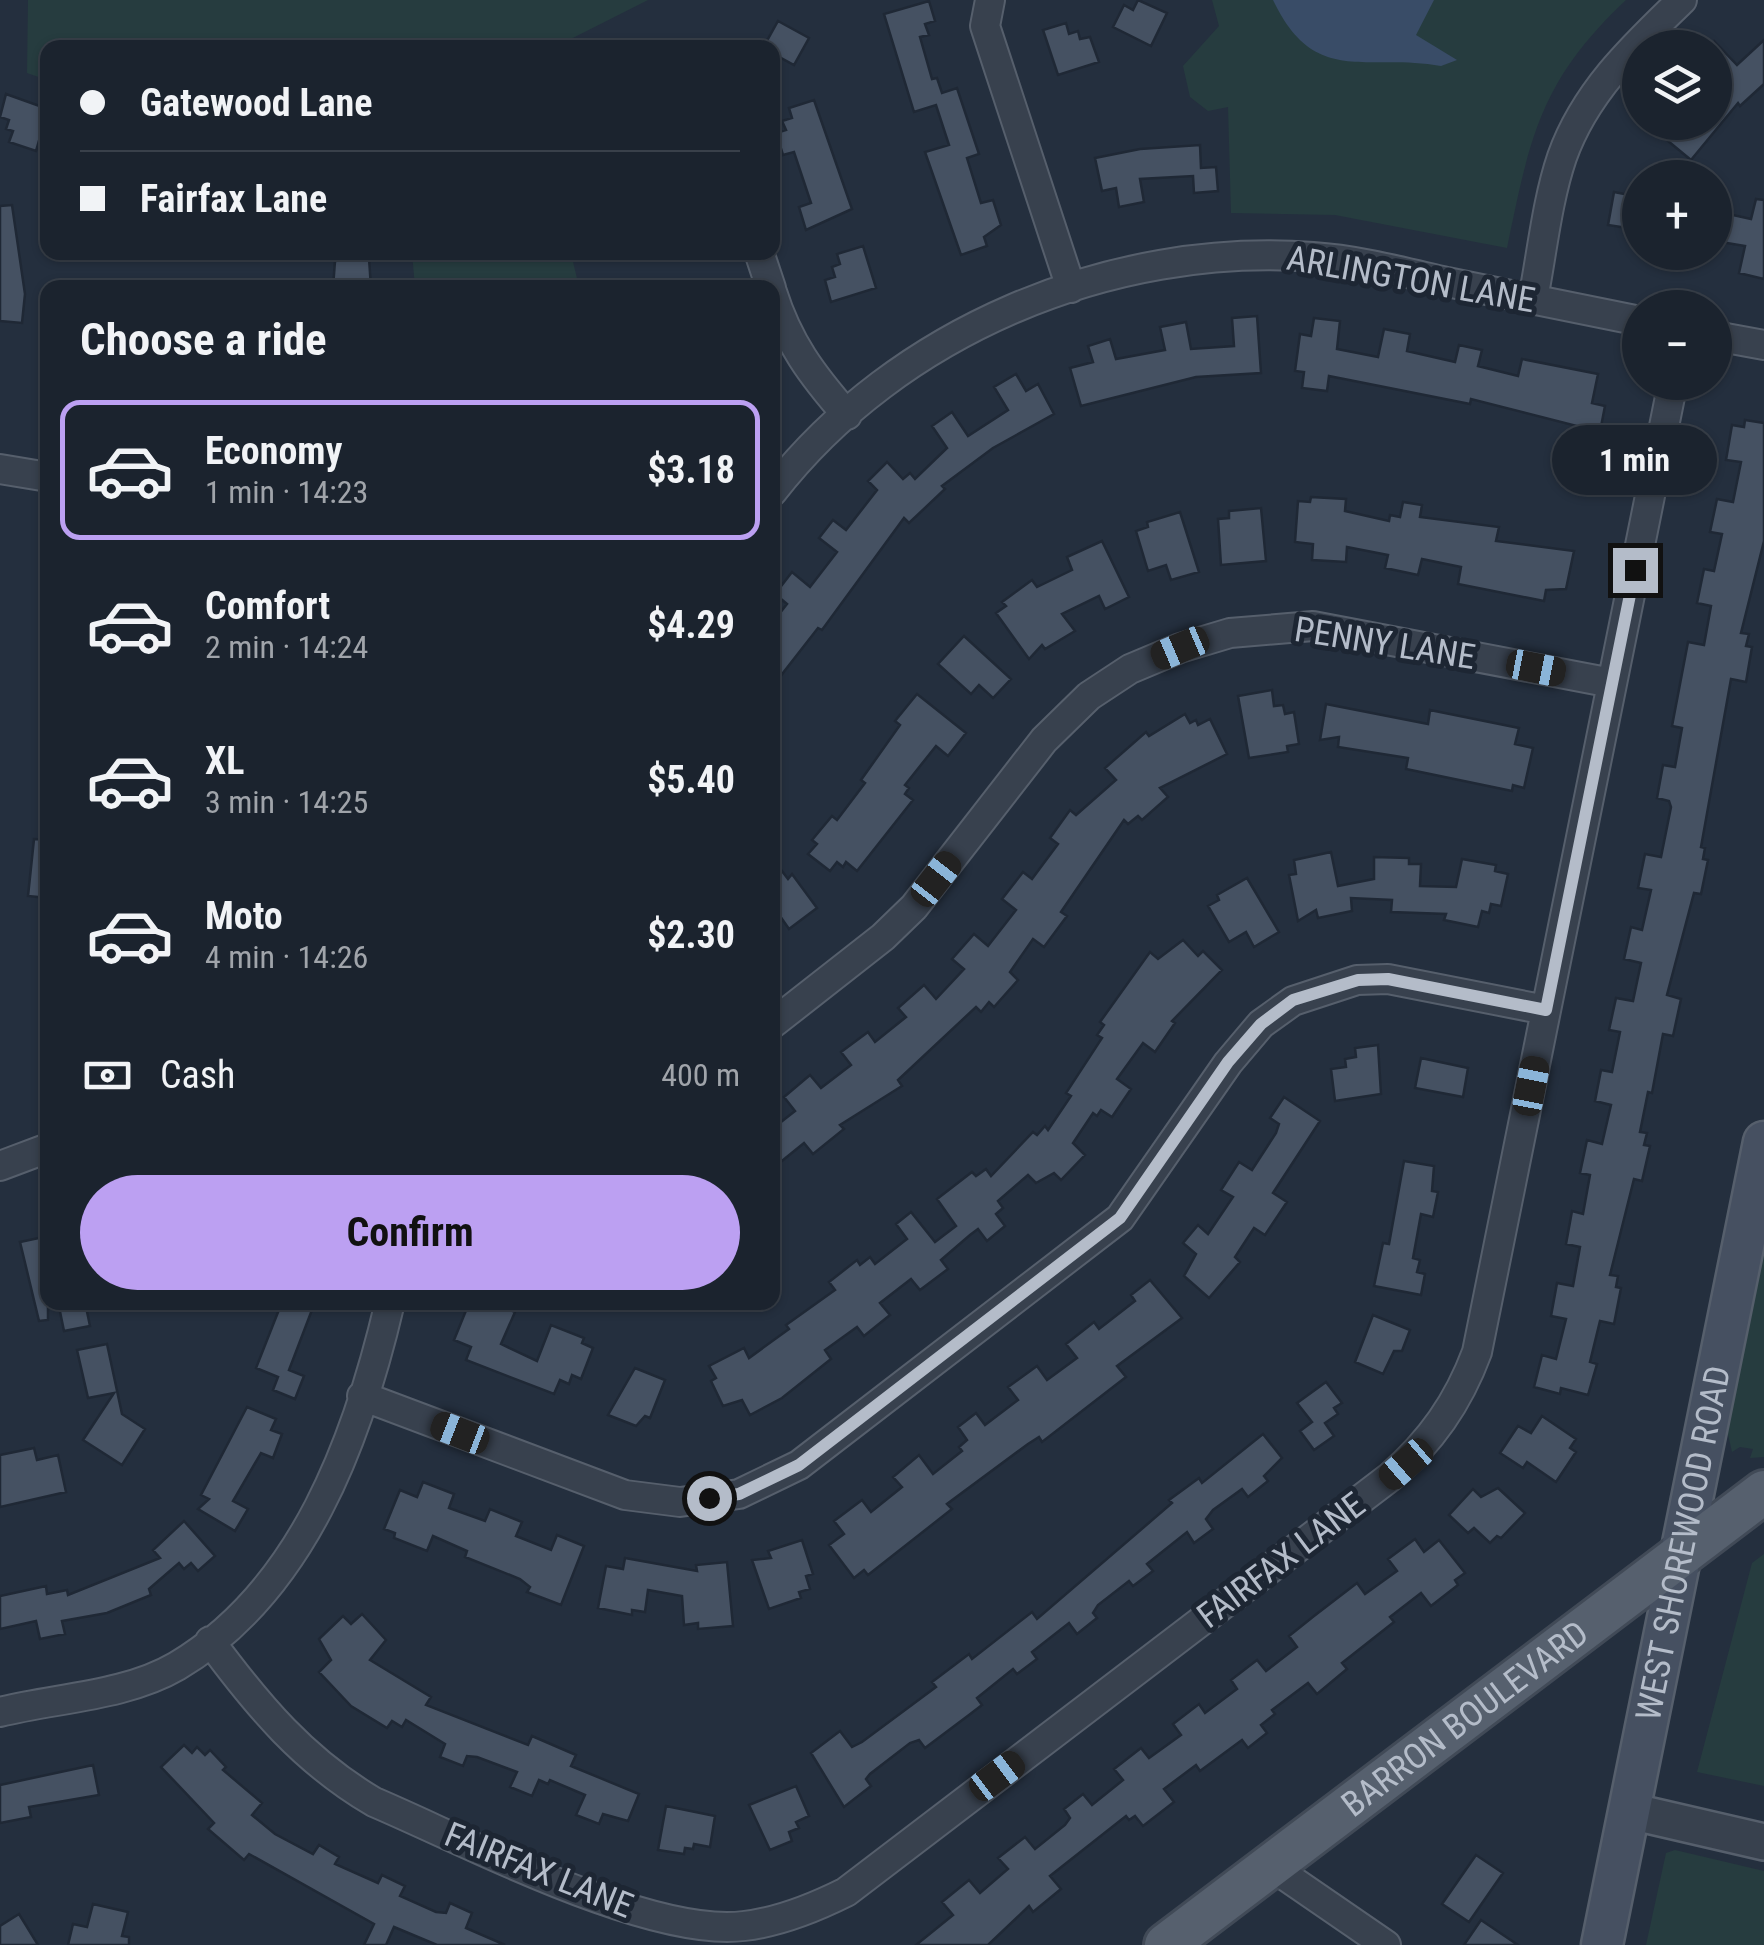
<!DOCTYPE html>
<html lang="en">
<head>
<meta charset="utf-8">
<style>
	:root { --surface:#1b232e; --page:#282f3a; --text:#f1f3f6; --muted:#a0a4aa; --line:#39404a; --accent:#bca0f2 }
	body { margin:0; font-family:"Roboto Condensed",sans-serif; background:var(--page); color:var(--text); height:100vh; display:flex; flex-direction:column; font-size:38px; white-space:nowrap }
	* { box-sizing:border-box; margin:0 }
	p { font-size:32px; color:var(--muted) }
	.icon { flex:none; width:55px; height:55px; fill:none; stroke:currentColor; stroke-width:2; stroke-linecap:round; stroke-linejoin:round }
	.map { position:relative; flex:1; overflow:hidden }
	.sheet { position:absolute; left:40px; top:280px; width:740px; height:1030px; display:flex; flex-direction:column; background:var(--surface); border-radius:20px; box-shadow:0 2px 8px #0004,0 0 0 2px var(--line) }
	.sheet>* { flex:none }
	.top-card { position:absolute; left:40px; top:40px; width:740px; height:220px; border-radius:20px; box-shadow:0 2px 8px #0004,0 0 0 2px var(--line); display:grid; align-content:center; height:220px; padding:0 40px; background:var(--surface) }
	.buttons { position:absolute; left:1622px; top:30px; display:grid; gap:20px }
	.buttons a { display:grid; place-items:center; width:110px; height:110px; border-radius:50%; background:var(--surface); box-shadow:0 2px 8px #0004,0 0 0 2px var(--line); font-size:50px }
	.end { position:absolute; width:45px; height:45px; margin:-22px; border:12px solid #b4bcc9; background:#111; box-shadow:0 0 0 5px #111 }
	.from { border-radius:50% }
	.bubble { position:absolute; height:70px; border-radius:35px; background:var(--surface); box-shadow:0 2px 8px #0004,0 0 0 2px var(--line); font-size:32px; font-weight:700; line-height:70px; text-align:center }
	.car { position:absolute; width:30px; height:60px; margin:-30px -15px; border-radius:12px; box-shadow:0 0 8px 2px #0007; background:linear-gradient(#222 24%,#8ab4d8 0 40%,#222 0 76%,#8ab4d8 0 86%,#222 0) }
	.top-card b { display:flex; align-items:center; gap:35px; height:95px; font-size:38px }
	.top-card b+b { border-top:2px solid var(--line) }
	.top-card i { width:25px; height:25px; background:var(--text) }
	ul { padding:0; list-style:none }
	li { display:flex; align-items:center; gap:30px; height:140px; margin:0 20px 15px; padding:0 20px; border:5px solid transparent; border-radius:20px }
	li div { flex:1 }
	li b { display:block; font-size:38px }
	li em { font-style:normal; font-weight:700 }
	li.on { border-color:var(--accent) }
	li>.icon { width:90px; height:90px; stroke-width:1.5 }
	h2 { padding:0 40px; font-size:45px; line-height:120px }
	.pay { display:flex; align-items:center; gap:25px; height:110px; padding:0 40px; font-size:38px }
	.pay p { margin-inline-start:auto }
	.cta { display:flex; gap:20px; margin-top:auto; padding:20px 40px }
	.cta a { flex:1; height:115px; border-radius:60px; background:var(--accent); color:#111; font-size:40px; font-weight:700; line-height:115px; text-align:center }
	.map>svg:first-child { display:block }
	.green { fill:#263c3f }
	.water { fill:#394c67 }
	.building { fill:#455162; stroke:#1f2835; stroke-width:2.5 }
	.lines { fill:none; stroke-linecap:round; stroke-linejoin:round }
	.minor-casing { stroke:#565f6c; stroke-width:32 }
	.tertiary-casing { stroke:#565f6c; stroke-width:40 }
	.secondary-casing { stroke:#565f6c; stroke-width:45 }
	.primary-casing { stroke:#414a57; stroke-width:48 }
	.minor { stroke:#38414e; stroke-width:28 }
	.tertiary { stroke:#38414e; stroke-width:35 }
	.secondary { stroke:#465061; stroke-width:40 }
	.primary { stroke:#56606e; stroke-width:42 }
	.route { stroke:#b4bcc9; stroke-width:12 }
	.labels { text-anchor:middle; stroke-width:10; stroke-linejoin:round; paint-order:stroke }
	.street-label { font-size:35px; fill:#b4bcc9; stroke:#1d2633 }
</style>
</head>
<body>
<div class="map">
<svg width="1764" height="1945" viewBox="0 0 1764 1945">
	<rect width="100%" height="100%" fill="#242f3e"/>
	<path class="green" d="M28,0h620l-93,47 -507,1 -1,32 -20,-7z
		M1212,0h414c-86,81 -96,137 -119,248l-172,-33 -104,-2 -3,-106 -20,4 -18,-14 -7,-31 36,-40z
		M412,253h159l8,34h-164z
		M1764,1240v217l-14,1 3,-9 -13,-2 -8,5 -5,-22z
		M1764,1554v232l-67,-14 55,-209z
		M1675,1850l89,21v74h-118l20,-92z"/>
	<path class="water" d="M1273,0h161l-18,35 41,25 -16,6c-75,-14 -126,22 -168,-66z"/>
	<path class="building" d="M1138,0l29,13 -16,33 -38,-19 11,-22 9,5z
		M929,1l6,20 -10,3 4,11 -9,2 12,42 5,-1 5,15 15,-5 22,66 -12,4 14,45 12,-3 8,25 -17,12 3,9 -26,9 -36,-103 24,-7 -13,-40 -22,7 -30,-98z
		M778,21l31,17 -15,27 -22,-12v-5h-9z
		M1066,23l3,11 9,-3 2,8 10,-2 9,25 -41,13 -15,-45z
		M1764,40v44l-24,22 -2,-3 -47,57 -46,-38h70v-80l22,23z
		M6,94l42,15 -12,42 -27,-9 4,-11 -7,-2 3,-9 -9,-3z
		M814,100l38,109 -46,21 -7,-23 12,-4 -17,-51 -11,3 -7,-22 10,-3 -4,-9 10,-3 -3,-10z
		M1200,145l1,23 15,-1 2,24 -24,2 -1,-17 -53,3 4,23 -25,5 -3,-19 -14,3 -7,-33 45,-9z
		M1614,192l26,5v33l-32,-5z
		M1756,199l8,1v79l-25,-6 6,-27 -30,-5v-30l36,8z
		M12,205l13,89 -3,29 -22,-2v-115z
		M863,246l13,42 -45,14 -6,-22 10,-3 -3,-10 8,-3 -3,-10z
		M369,258l2,30h-38l2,-27z
		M1257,316l4,57 -65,4 -115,29 -11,-38 23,-6 -5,-16 22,-7 6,20 49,-9 -5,-23 26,-5 5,27 43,-3 -2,-28z
		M1314,318l26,3 -3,28 41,8 6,-28 26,5 -3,17 48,11 4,-17 23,5 -4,16 40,10 4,-17 76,15 -6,29 13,3 -5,26 -129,-33 -1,5 -141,-28 -2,15 -25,-3 2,-16 -9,-1 5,-37 11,2z
		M1016,374l10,17 12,-7 16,30 -61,34 -51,38 3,3 -36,34 -5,-5 -82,112 -4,-2 -46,59v-64l15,-19 -12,-10 17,-22 18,15 27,-35 -18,-14 14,-18 13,10 31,-40 -9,-9 19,-19 16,17 7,-6 5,6 32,-31 -15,-22 20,-14 16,24 40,-26 -14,-23z
		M1745,420l19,3v118l-23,92 8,1 -3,12 6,1 -6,35 -15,-3 -30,168 4,1 -2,11 5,1 -7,34 -7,-1 -27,102 14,4 -8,37 -10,-2 -11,59 -4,-1 -8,40 7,1 -3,12 6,1 -8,35 -8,-2 -24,96 8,1 -2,11 5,1 -7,36 -14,-3 -10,41 7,2 -9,31 -27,-7 -1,6 -26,-7 8,-32 14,4 10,-40 -15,-3 6,-33 16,3 7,-39 -14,-3 6,-33 11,3 7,-39 -10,-2 7,-33 15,4 9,-39 -16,-4 6,-31 11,2 8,-40 -11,-2 7,-32 17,3 8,-38 -17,-4 7,-32 11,3 9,-40 -13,-2 7,-34 16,3 10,-50 -2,-6 -12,-3 6,-33 12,2 7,-39 -10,-2 16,-84 16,3 7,-39 -14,-3 7,-34 10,2 8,-37 -12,-2 7,-33 16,3 8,-40 -15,-2 6,-35 12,2z
		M1311,497l35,2 -1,12 44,10 1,-6 10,2 3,-15 19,3 -2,12 79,10 -3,14 78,10 -8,38 -20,1 -2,11 -86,-17 3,-17 -39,-8 -4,16 -33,-7 3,-13 -41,-8 -1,15 -34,-2 1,-16 -18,-2 3,-41 12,1z
		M1261,508l5,53 -45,4 -3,-46 11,-1v-7z
		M1180,512l19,60 -28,8 -5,-15 -18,6 -12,-40 12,-4 -1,-5z
		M1102,541l27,56 -24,12 -6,-13 -37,18 13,17 -30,18 -3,-4 -13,14 -33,-46 10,-7 -4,-4 30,-22 5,7 35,-17 -5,-13z
		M964,636l47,43 -18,19 -14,-13 -8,9 -33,-30z
		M1272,690l2,16 9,-1 2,9 9,-2 5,32 -12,2 1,6 -39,6 -11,-62z
		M917,694l49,39 -18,23 -12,-10 -31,39 4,3 -4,6 8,6 -56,71 -11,-9 -3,5 -6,-5 -7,9 -22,-17 9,-10 -5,-4 20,-24 5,4 28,-37 -4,-3 39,-55 -5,-4z
		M1326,704l102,20 2,-14 89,18 -4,16 18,4 -9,40 -11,-3 -1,6 -106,-22 2,-11 -70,-11 1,-10 -19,3z
		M1185,714l5,9 6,-3 2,5 12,-6 17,35 -67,34 8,9 -26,23 -4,-4 -10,8 -4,-4 -63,92 6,4 -23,31 -11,-8 -23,33 8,8 -24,27 -5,-5 -8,10 -5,-5 -78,73 4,6 -62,39 4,4 -31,25 -9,-11 -32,26v-40l23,-18 -11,-14 26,-22 11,13 30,-23 -10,-13 27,-20 7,10 31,-25 -8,-9 26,-23 12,14 28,-30 -12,-10 22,-25 14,12 28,-36 -14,-11 21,-27 9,7 26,-35 -8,-6 20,-28 6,5 40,-35 -11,-12 41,-36 3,4z
		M34,839l14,1v58l-20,-2z
		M1331,852l7,34 36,-7v-22l35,1v6h12l-1,22 36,1 6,-28 34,6 -1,6 13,3 -7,32 -10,-2 -2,9 -7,-2 -4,16 -34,-7 2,-6 -55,-2 1,-12 -41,-2 1,13 -34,7 -2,-8 -18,11 -9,-46 7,-1 -2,-14z
		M772,858l16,21 4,-5 25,34 -28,21 -9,-13 -8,6z
		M1247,878l32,54 -25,15 -8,-15 -17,10 -21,-36 11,-6 -2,-5z
		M1183,940l15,16 5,-5 19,19 -50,51 3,2 -20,29 -12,-9 -26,36 14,10 -19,28 -11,-7 -4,6 -4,-3 -20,30 12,12 -24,25 -7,-7 -18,10 -8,-8 -30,26 5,7 -7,6 9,12 -18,15 -9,-12 -8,6 -29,25 7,9 -28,21 -9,-11 -31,24 10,12 -26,21 -7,-9 -32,23 6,9 -49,39 -32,17 -8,-15 -19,6 -12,-25 5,-3 -7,-12 35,-18 5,10 40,-29 -3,-4 49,-35 -6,-8 28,-22 3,5 10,-8 5,7 32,-25 -11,-15 15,-12 24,30 21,-16 -19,-27 35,-27 4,4 10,-7 5,7 42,-44 4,3 8,-9 3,4 23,-34 -5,-3 36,-55 -5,-3 7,-10 -4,-3 50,-70 8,7z
		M1378,1045l3,49 -46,7 -4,-32 15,-2 -1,-8 11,-2 -1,-9z
		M1421,1058l47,10 -5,29 -48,-9z
		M1284,1097l36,24 -47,72 14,9 -22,33 -11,-7 -19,29 5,5 -31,36 -25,-22 12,-22 -13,-11 15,-18 10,9 25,-37 -12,-7 18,-28 13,8 24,-37 3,-9 -9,-6z
		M1404,1161l30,5 -2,25 6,1 -5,25 -12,-3 -8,44 7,2 -3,12 8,2 -4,21 -47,-9 9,-43 6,1z
		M48,1236v84l-9,1 -19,-79z
		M1150,1280l32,38 -65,48 9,11 -84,65 -3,-5 -11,7 -81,60 5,5 -84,66 -4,-5 -10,8 -25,-33 15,-11 -10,-13 28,-21 9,12 31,-25 -9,-10 26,-22 14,19 29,-23 -3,-4 8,-7 -9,-13 18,-14 9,12 33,-25 -10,-13 29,-21 10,14 30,-22 -11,-14 28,-22 5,7 36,-28 -4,-6z
		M58,1302h27l5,24 -26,5z
		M282,1302h33l-26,68 15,6 -9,23 -22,-9 5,-13 -22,-9z
		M476,1302h16l23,10 -14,32 36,17 14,-36 33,13 -2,5 11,5 -12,31 -9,-4 -3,9 -9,-4 -6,14 -88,-34 5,-13 -17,-7 13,-32 6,2z
		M1373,1315l37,15 -8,21h-8l-11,23 -28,-12z
		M107,1344l15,70 23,15 -23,36 -39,-25 31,-47 -26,5 -11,-48z
		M635,1368l30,12 -15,38 -5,-2 -9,10 -28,-11z
		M1326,1382l16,21 -8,5 4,6 -13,9 9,13 -20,14 -14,-19 12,-9 -15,-19z
		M247,1407l29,12 -5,11 11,4 -9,24 -12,-5 -28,48 15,8 -13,22 -37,-22 11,-10 -8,-4z
		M1542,1416l34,23 -6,9 6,4 -20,30 -29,-20 -4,6 -23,-15 18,-27 13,7z
		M1263,1434l19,24 -18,18 4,5 -20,16 -6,-8 -29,21 -7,9 7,10 -19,14 -7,-11 -40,32 6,7 -20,15 -4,-5 -31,24 -5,8 4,5 -20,16 -8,-11 -37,29 5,7 -20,15 -4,-5 -36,29 5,7 -13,10 -44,33 -6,-8 -9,3 -40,31 -4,5 5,7 -27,21 -33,-54 29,-22 12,16 10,-5 74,-55 -4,-5 37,-28 3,5 60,-47 5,7 135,-116 -3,-3 30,-22 3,5z
		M34,1448l3,12 21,-5 8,37 -66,15v-52z
		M423,1482l31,12 -5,14 36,13 5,-12 32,13 -6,14 35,14 6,-15 27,11 -23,59 -34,-13 3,-5 -10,-8 -55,-22 2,-6 -34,-15 -6,15 -33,-13 1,-5 -11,-4 16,-39 17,7z
		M1498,1488l27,25 -24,25 -4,-2 -7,7 -16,-15 -6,5 -19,-18 24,-26 8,8z
		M184,1521l31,35 -17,15 -7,-8 -7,6 -5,-6 -30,26 2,6 -44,18 -45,8 3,13 -25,5 -4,-18 -36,8v-33l46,-10 1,8 20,-4 1,5 92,-37 -7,-8z
		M1415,1539l9,13 15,-12 26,33 -10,7 3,5 -27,21 -10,-13 -31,24 4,5 -52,41 5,6 -30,25 -9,-11 -36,27 3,4 -14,11 6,8 -19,15 -6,-8 -42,31 -4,-6 -32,24 10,13 -31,24 -8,-10 -6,4 -3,-4 -76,60 11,13 -28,23 -4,-6 -41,39h-72l37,-30 -11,-13 27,-22 11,13 28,-24 -10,-11 27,-21 10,12 30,-24 5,-7 -6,-9 19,-15 9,11 31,-25 -9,-11 27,-21 8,10 32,-23 -8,-11 26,-20 6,9 32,-24 -6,-9 26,-20 9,11 31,-24 -8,-11 25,-20 43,-33 8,11 32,-23 -9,-12z
		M802,1540l11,34 -7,2 4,13 -11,3 2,6 -32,11 -17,-49 19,-2 -3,-7z
		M625,1558l72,13 -1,-6 31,-3 6,64 -35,3v-6l-14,2 -2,-29 -34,-6 -3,22 -13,-2v5l-34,-7 8,-42 17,3z
		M362,1614l24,26 -16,20 61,37 -5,8 102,40 4,-9 44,19 -5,11 68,28 -11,27 -25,-7 -4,10 -23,-9 9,-20 -35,-15 -2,4 -9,-4 -7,16 -22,-9 7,-15 -40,-15 -10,-1 -4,10 -23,-9 5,-13 -39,-24 -4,7 -10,-6 -5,7 -36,-22 -32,-34 12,-12 -12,-21 24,-23 8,8z
		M184,1745l8,8 5,-6 8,8 5,-5 16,17 -3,3 39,33 -10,12 23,19 38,20 6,-9 20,12 -4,7 43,19 4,-8 23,11 -5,10 36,16 10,1 4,-10 22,10 -6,15 39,17h-68l-43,-18 -8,18h-22l10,-21 -125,-70 -5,6 -36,-31 6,-6 -53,-56z
		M93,1765l6,30 -70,12 2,10 -31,6v-38z
		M796,1786l13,30 -13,6 3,6 -10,4 3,9 -22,9 -21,-45z
		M666,1806l49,10 -5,31 -16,-3 -1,5 -8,-1 -1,6 -26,-4z
		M1476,1855l27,18 -34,49 -27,-18z
		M93,1904l35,8 -6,24 7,1v8h-61l5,-21 14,3z
		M19,1914l19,31h-38v-19z
		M1481,1920l37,25h-54z"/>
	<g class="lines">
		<g class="minor-casing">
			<path id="minor" d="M990,0l-5,26 86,262
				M759,252l12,36
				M772,292c16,51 40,83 75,123
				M1533,299c9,-46 14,-98 29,-142 23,-65 72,-111 120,-157
				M1715,336l49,9
				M0,469l48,8
				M772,492c125,-161 339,-250 541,-235 45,3 90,15 134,25 64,13 129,26 193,39
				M772,1024l111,-87 31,-30 130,-167 45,-44 41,-27 50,-21 50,-15 83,-7 299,57
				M0,1166l48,-18
				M362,1396l263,99 55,7 59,-8 60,-29 321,-247 108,-155 33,-39 32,-23 64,-21 31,-1 158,31
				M210,1641c48,65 94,120 164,161 92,39 275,136 370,124 36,-4 70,-18 102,-34l544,-415c41,-36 68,-74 87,-125l196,-970
				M0,1712c56,-14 126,-16 177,-46 126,-75 181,-227 213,-364
				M1271,1866l115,79"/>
		</g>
		<g class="tertiary-casing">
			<path id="tertiary" d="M1630,1811l134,31"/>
		</g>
		<g class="secondary-casing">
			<g id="secondary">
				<path id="s1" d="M1602,1945l162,-803"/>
			</g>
		</g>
		<g class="primary-casing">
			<g id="primary">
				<path id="s2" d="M1166,1945l598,-453"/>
			</g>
		</g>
		<use href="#minor" class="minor"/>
		<use href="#tertiary" class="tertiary"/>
		<use href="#secondary" class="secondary"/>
		<use href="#primary" class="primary"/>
	</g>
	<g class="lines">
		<path class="route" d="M709,1498l30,-4 60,-29 321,-247 108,-156 33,-38 32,-24 65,-20 30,-1 158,31 89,-440"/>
	</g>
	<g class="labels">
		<g class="street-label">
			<text transform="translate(1411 279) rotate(10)" y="12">ARLINGTON LANE</text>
			<text transform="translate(1385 643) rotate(9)" y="12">PENNY LANE</text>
			<text dy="12" stroke="none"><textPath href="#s1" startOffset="410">WEST SHOREWOOD ROAD</textPath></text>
			<text transform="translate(1281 1560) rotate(-37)" y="12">FAIRFAX LANE</text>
			<text dy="12" stroke="none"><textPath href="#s2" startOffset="375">BARRON BOULEVARD</textPath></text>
			<text transform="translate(539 1870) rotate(22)" y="12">FAIRFAX LANE</text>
		</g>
	</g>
</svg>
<div class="buttons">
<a><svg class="icon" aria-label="layers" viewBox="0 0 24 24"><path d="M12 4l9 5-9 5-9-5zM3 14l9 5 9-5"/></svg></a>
<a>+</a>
<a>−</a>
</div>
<i class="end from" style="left:709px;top:1498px"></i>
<i class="end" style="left:1635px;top:570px"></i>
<div class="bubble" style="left:1552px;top:425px;width:165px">1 min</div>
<i class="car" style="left:1180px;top:648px;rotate:247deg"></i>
<i class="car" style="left:1536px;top:668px;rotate:101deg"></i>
<i class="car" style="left:936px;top:879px;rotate:38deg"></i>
<i class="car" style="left:1531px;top:1086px;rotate:11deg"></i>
<i class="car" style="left:460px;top:1433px;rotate:291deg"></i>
<i class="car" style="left:1406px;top:1464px;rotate:229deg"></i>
<i class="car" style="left:997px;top:1776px;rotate:53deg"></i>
<div class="top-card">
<b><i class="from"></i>Gatewood Lane</b>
<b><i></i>Fairfax Lane</b>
</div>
<section class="sheet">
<h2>Choose a ride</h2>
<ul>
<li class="on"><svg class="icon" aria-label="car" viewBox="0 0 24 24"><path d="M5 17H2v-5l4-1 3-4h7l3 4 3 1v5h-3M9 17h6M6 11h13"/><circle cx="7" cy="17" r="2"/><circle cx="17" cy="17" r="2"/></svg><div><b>Economy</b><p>1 min · 14:23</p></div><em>$3.18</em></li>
<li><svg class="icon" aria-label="car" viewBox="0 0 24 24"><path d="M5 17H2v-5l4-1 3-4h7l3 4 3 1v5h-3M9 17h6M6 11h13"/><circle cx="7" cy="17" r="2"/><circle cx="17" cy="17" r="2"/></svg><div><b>Comfort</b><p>2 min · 14:24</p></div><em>$4.29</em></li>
<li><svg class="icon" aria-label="car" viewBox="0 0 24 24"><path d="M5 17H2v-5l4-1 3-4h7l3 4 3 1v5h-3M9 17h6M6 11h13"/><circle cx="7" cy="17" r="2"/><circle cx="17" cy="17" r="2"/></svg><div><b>XL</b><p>3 min · 14:25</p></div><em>$5.40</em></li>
<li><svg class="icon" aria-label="car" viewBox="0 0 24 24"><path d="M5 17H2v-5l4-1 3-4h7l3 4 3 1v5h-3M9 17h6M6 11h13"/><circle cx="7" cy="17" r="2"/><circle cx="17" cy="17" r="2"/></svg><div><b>Moto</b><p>4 min · 14:26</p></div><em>$2.30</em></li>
</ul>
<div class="pay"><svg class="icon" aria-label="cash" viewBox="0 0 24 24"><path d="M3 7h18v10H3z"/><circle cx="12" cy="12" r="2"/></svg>Cash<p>400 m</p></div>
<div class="cta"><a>Confirm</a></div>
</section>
</div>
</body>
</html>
